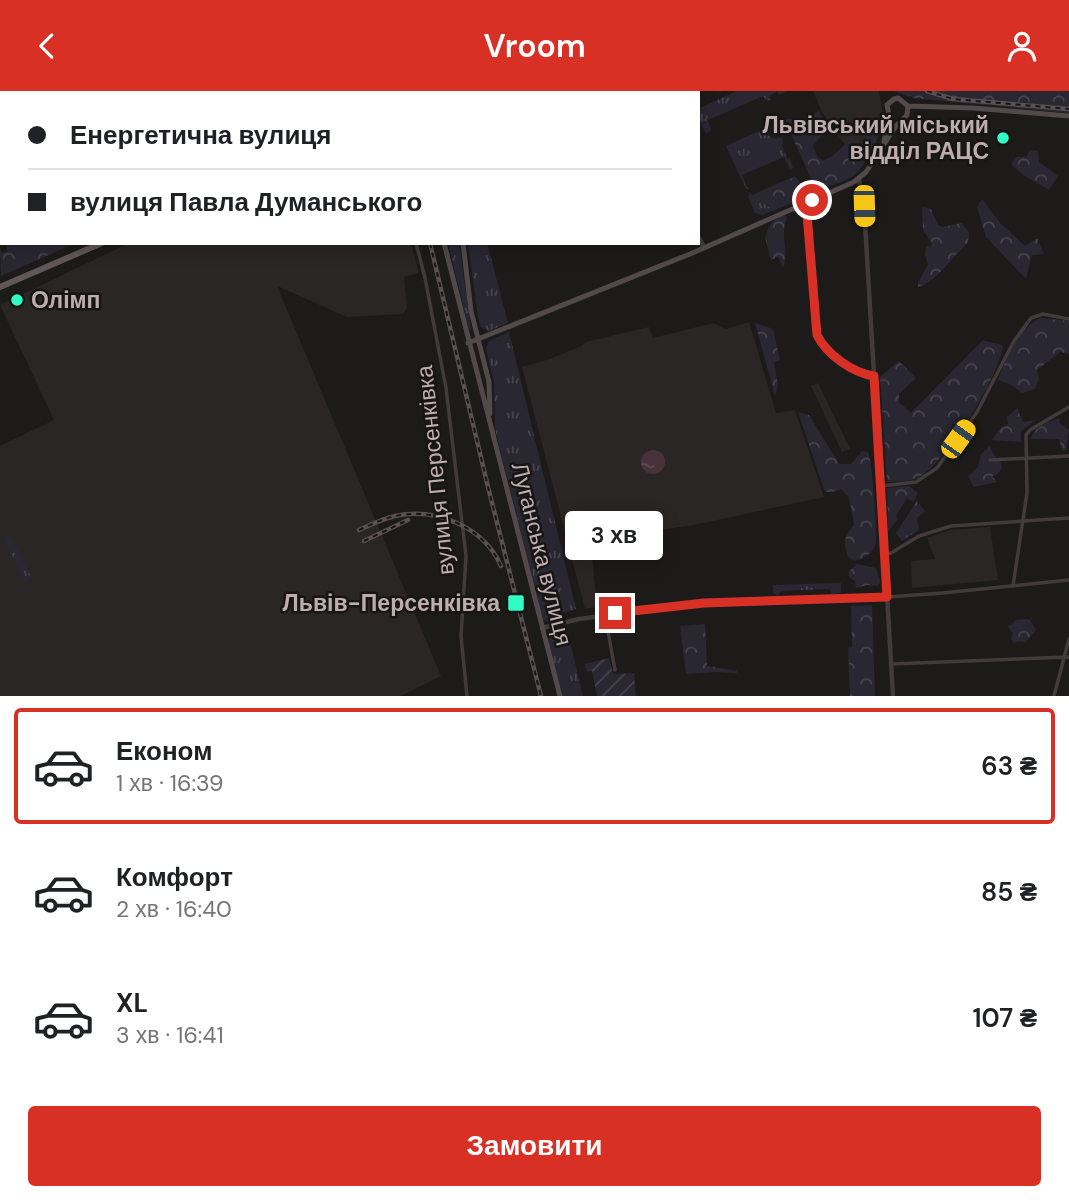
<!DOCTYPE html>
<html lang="uk">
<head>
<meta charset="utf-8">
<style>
	:root { --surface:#fff; --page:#f2f2f2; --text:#202124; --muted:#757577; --line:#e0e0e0; --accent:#d93025 }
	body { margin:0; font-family:"DM Sans",sans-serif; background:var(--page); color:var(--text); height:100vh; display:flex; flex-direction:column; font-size:26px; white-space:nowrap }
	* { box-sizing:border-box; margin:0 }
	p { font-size:23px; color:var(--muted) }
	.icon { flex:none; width:38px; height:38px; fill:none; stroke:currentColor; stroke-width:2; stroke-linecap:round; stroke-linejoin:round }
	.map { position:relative; height:605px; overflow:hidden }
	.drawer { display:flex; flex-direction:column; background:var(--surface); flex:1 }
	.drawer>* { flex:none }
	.hud { position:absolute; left:0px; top:0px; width:700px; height:154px; box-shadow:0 4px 18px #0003; display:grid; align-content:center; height:154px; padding:0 28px; background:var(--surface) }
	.end { position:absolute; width:32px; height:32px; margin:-16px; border:9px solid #d93025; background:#fff; box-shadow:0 0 0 4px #fff }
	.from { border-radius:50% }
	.bubble { position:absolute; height:49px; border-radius:7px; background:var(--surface); box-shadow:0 4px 18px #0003; font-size:23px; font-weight:600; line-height:49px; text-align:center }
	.car { position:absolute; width:21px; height:42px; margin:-21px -10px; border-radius:9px; box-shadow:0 0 5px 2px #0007; background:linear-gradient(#f5c518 24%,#345 0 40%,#f5c518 0 76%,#345 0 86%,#f5c518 0) }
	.hud b { display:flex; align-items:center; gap:24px; height:66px; font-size:26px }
	.hud b+b { border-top:2px solid var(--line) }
	.hud i { width:18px; height:18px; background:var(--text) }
	ul { padding:12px 0 0; list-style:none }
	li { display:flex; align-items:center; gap:21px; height:116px; margin:0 14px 10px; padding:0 14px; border:4px solid transparent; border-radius:7px }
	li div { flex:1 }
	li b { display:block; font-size:26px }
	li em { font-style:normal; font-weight:600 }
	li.selected { border-color:var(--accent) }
	li>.icon { width:63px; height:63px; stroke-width:1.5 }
	.action { display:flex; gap:14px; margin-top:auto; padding:14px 28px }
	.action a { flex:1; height:80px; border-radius:7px; background:var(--accent); color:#fff; font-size:28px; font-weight:600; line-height:80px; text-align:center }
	header { display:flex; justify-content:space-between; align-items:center; height:91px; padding:0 28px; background:var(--accent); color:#fff; font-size:32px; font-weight:600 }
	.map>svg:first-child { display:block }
	.built { fill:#2a2626 }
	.grass { fill:url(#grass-tufts) }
	.forest { fill:url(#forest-crowns) }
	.garden { fill:url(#garden-furrows) }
	.water { fill:url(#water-ripples) }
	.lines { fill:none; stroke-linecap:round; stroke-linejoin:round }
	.minor { stroke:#423b3b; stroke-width:3.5 }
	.tertiary { stroke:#423b3b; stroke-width:4.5 }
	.secondary { stroke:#52494a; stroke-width:5 }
	.primary { stroke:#615658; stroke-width:6 }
	.rail-casing { stroke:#595051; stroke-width:4.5 }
	.rail { stroke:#181515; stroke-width:2; stroke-dasharray:5; stroke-linecap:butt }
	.route { stroke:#d93025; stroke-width:9 }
	.poi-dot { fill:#30fec5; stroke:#181515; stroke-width:2.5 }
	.labels { text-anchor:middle; stroke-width:5; stroke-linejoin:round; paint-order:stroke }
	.poi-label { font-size:23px; font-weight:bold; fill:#bdacb0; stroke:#181515; text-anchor:end }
	.street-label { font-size:23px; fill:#bdacb0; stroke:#181515 }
</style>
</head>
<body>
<header><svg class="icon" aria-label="back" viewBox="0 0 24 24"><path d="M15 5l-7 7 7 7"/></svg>Vroom<svg class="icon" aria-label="person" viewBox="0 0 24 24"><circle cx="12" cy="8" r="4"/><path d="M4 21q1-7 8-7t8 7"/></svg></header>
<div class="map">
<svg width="1069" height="605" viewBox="0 0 1069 605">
	<defs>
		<pattern id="grass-tufts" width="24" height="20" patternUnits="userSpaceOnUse" patternTransform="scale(1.75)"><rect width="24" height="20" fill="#292732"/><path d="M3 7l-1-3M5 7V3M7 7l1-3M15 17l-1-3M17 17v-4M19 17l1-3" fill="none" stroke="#46444d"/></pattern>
		<pattern id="forest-crowns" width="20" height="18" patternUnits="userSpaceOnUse" patternTransform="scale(1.75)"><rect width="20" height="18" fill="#292732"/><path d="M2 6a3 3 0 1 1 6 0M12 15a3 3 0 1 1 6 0" fill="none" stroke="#46444d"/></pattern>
		<pattern id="garden-furrows" width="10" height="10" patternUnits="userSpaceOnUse" patternTransform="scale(1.75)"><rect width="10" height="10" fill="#292732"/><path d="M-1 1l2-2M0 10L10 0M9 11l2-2" fill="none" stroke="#46444d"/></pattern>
		<pattern id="water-ripples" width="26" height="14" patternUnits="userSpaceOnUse" patternTransform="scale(1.75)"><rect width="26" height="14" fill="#47323c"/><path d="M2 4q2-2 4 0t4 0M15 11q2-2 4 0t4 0" fill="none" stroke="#604d56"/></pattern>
	</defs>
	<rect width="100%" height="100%" fill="#1d1a1a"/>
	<path class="built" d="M813,0h66l5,29 -22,44 -20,-23 -20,-29z
		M129,152h282l8,30 -15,4 3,31 -4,6 -56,3 -70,-31 164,390 -40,20h-401v-250l54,-26 -54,-115z
		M749,231l27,91 19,-3 29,87 -130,28 -34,5 -6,2 9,-1 1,4 -21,4 -1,-3 -50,19 5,52 -12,2 -63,-242 28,-8 31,-13 5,-4 63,-15 4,11 60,-15 13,6z
		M818,292l32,66 -8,3 -31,-66z
		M990,436l8,53 -86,8 -1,-27 24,-2 -8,-21 24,-8z"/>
	<path class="grass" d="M737,0h51l-9,4 -2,-3 -8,4 1,4 -3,1 -4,-5 -55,24 3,10 -5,4 -8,-16v-9z
		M761,39h6l-1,4 9,5 5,-2 3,2 -1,7 5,12 3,1 3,9 -3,1 -6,-12 -42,18 6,14h-2l-20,-43z
		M795,85l5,6 -3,2 4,8 4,-1 3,5 -45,19 -8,-2 -7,-16 2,-5 2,3z
		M448,152h11l12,87 -2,-1z
		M468,152h19l21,80 -19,8 -8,-4 -3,-10z
		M509,241l67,277 -13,4 -2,6 -11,3 -7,-2 -48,-191 -1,-47 -8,-33 3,-8z
		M917,410l8,10 -8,7 2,12 -17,11 -6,-8z
		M8,444h2l21,41v2l-6,4 -21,-43z
		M841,492v10l-9,1 -3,-5 -48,2 -3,5 -5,-3v-8z
		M566,534l17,71h-20l-17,-62 8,-7z"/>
	<path class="forest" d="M894,0h175v22l-156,-15z
		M819,20l11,21 -9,4 -8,10 4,10 6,5c14,-6 34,-24 31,-39l12,-7 -1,8 -12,22 8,9 7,-12 -2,-5 8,-5 2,-7 -3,-2 1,-4 5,1 4,-8c2,15 -16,54 -30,64 -10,7 -25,10 -37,14l-31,-70 12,-3 4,4z
		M1030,59l8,1 1,11 19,14 -9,14c-14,-9 -27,-14 -38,-26l6,-7h9z
		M793,87l5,2 -3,4 5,10 4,-1 1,4 -24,7 -3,4 -7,1 -9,-7 5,-3 2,-10z
		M982,108l18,24 25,23 12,-8 7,16 -12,1 -6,24 -40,-42 -9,-30z
		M922,116l9,2 7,16 4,2 20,-4 7,10 -1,10c-15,12 -31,39 -50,44v-4l10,-19 -3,-9 1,-9h5l1,-3 -9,-13z
		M785,124l2,3c-8,18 3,33 -4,50l-5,-11 -7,3 -6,-23c3,-10 9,-21 20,-22z
		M13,152h63l-75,33 -1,-26 2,3 5,-2v-5z
		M1041,227l28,3v33l-9,-2 -23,18 2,9 -4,10 -13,4 -10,-8 -14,-5c8,-22 20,-52 43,-62z
		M755,232l18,6 7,31 -6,2 4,23 -3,11z
		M983,249c7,3 14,2 20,6 -5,32 -56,116 -84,131 -9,5 -22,4 -32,5l-7,-105 19,-16 17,17 -17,16v8l12,11z
		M1017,317l6,14 13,-2 -15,11v11l-29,-2 8,-11 8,-5 -1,-7z
		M798,321l11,3 30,49h12l11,-13 6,1c4,6 10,86 8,92 -4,10 -12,14 -21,17l-7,-4c-5,-15 -4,-21 6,-32l-5,-28 -8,-8 -8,3h-8z
		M1059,327l1,6 9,6 -3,20 -4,1 -3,-12h-28c2,-12 18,-17 28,-21z
		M990,355c2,10 11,13 12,22l-5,7 -5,1 5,6 -23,5 -6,-11 10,-9 3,-13z
		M909,395l9,7 -5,9 -6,-4 -11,18 2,3 -10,13 -1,-44z
		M857,473l19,4 4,13 -2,5 -11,-1 -11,3 -1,-7 -5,-3 -2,-6z
		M872,514l3,91h-25l-2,-48 4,-1 -1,-41z
		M1026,528l4,1 6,10 -11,13 -5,-2 -6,2 -3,-4 2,-6 -5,-5 1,-3 4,-1 2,-4z
		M705,533l2,42 30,5v2l-21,-1 -30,2 -6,-48z"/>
	<path class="garden" d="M609,567l4,16 21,-1 2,23h-39l-5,-25 -5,1 -2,-8z"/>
	<path class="water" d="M641 371a12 12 0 1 1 24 0a12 12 0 1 1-24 0Z"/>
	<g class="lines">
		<path class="minor" d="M806,111l11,134c10,19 36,37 57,40
			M416,152l9,35 21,110 20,168 -5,80 6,60
			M990,369l79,-4
			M881,395l35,-4 21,-14 40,-56 37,-71 17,-23 12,-4 26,5
			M885,463l6,-1 28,-17 32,-10 118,-8
			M1013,495l14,-93 -1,-58 4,-5 39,-23
			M887,506l56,-4 126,-13
			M605,524l10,55
			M891,573l178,-7
			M1054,605l15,-57"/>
		<path class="tertiary" d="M628,0l1,2
			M859,88l5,27 29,490
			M698,145l6,11
			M542,537l37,-9 120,-16 188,-6"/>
		<path class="secondary" d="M123,0l1,2
			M407,0v2
			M416,0l1,2
			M446,0l2,2
			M456,2v-2
			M884,51l5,-27 -2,-10 7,-6 4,-1 10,8 65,2 96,8
			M444,152l116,453
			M463,152l8,68 18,71 1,32
			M468,252l222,-89 164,-72 12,-10 30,-46 11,-11 1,-9"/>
		<path class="primary" d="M420,2l4,-2
			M0,196l102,-44"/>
		<g class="rail-casing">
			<path id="rail" d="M395,0v2
				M927,0l26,8 116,10
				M430,152l58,244 53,209
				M359,439c11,-5 23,-11 36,-14 41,-9 89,11 106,50
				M364,450l44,-21"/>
		</g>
		<use href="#rail" class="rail"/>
	</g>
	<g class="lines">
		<path class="route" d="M615,522l89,-10 183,-6 -13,-221c-21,-3 -47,-21 -57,-41l-11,-133 6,-2"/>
	</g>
	<g class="poi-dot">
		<circle cx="1003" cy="47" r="7"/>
		<circle cx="17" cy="209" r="7"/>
		<rect x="507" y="503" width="18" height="18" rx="3.5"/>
	</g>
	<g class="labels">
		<g class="poi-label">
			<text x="989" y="42">Львівський міський<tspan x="989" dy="26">відділ РАЦС</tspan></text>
			<text x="31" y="217" text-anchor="start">Олімп</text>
			<text x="500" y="520">Львів-Персенківка</text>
		</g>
		<g class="street-label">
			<text transform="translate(435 379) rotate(-96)" y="8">вулиця Персенківка</text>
			<text transform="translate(542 463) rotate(76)" y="8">Луганська вулиця</text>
		</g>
	</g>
</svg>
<i class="end from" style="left:812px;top:109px"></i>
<i class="end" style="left:615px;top:522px"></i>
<div class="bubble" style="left:565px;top:420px;width:98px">3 хв</div>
<i class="car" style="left:864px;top:115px;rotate:178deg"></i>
<i class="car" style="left:958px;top:348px;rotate:36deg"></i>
<div class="hud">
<b><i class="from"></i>Енергетична вулиця</b>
<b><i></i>вулиця Павла Думанського</b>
</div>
</div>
<section class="drawer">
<ul>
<li class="selected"><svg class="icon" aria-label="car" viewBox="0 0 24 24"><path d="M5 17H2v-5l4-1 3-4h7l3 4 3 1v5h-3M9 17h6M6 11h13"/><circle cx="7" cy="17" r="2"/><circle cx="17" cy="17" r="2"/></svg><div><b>Економ</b><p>1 хв · 16:39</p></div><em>63 ₴</em></li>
<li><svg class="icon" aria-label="car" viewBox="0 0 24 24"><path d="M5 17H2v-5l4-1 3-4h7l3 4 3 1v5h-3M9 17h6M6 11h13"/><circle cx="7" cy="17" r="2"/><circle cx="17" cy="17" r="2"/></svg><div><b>Комфорт</b><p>2 хв · 16:40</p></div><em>85 ₴</em></li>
<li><svg class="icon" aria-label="car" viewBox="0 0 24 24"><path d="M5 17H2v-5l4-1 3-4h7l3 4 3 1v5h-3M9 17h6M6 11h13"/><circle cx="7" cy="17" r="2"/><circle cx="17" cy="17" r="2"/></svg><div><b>XL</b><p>3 хв · 16:41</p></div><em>107 ₴</em></li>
</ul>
<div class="action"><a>Замовити</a></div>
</section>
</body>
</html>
